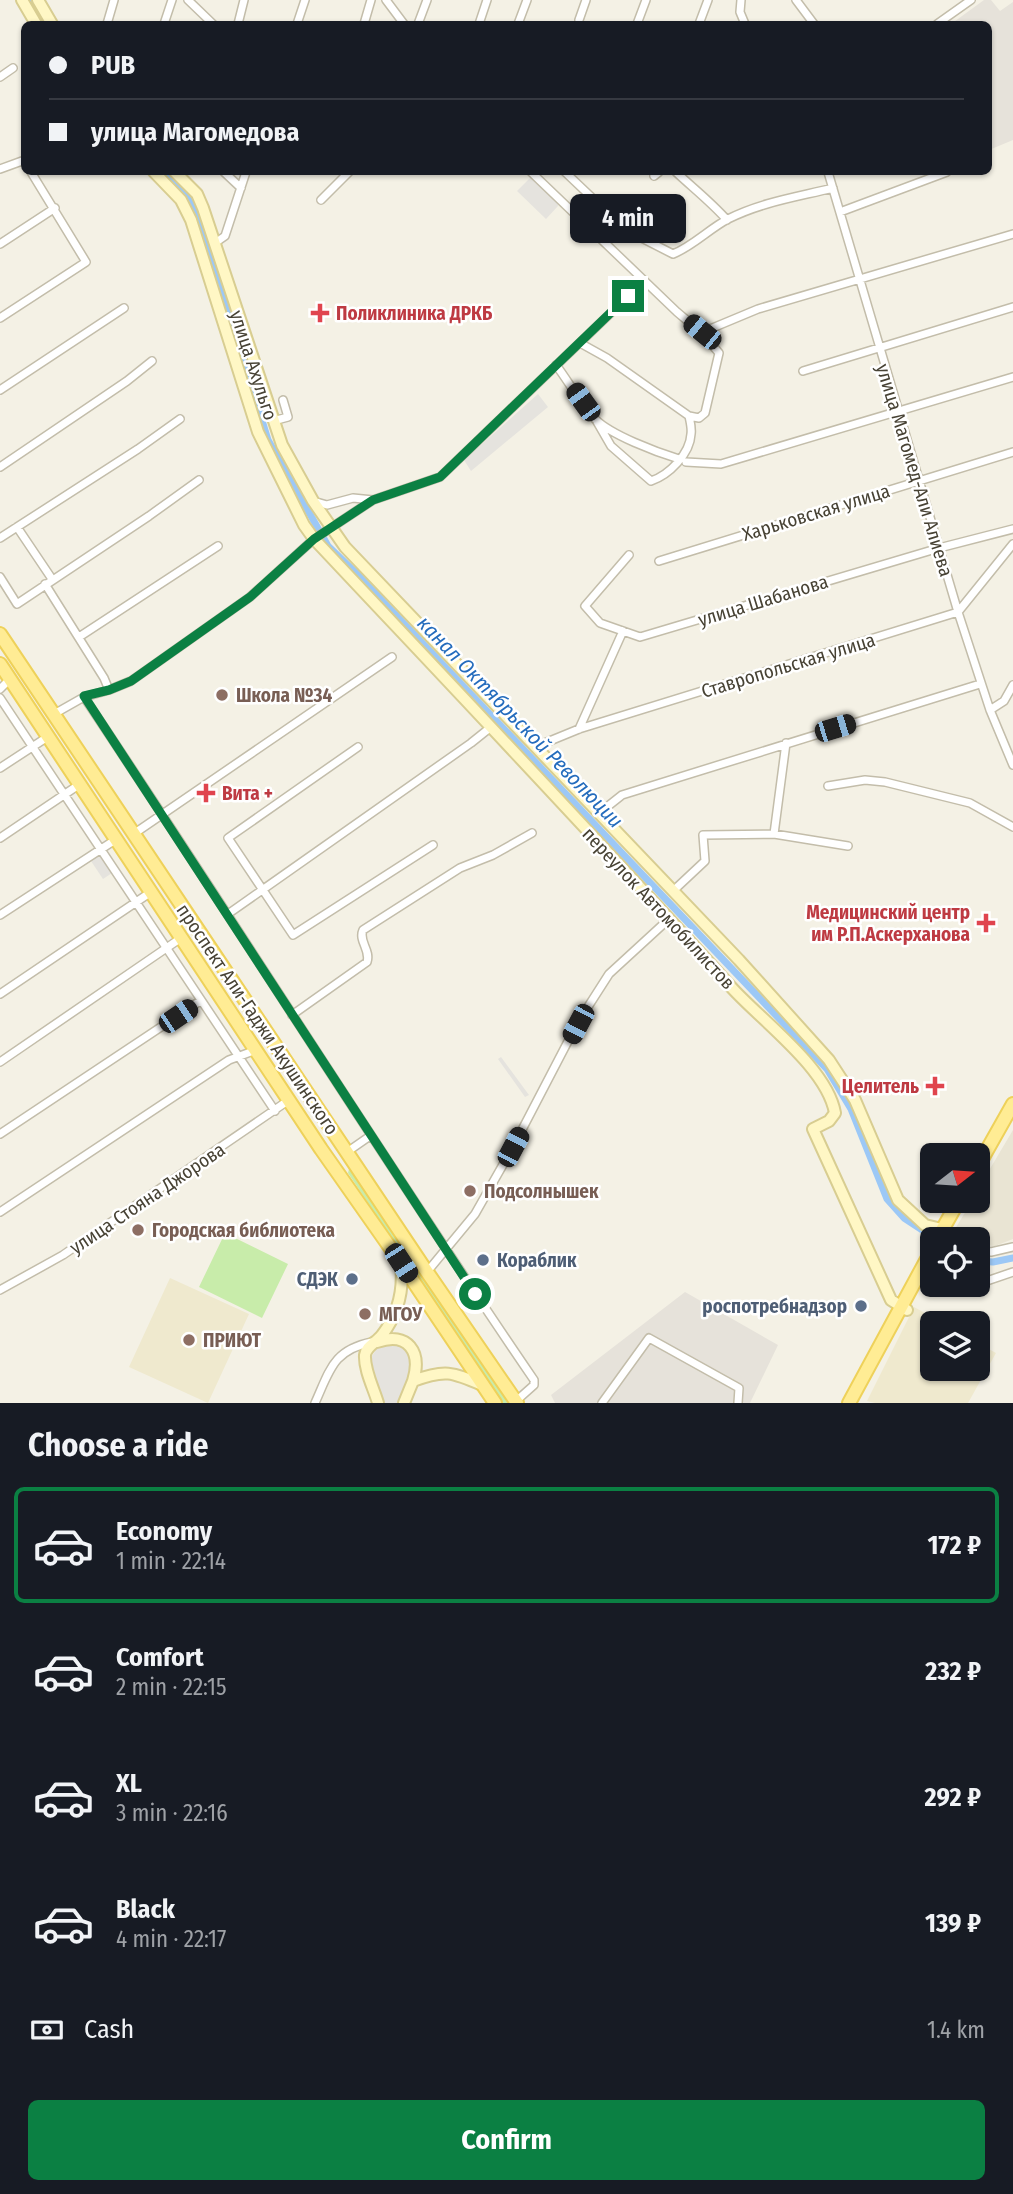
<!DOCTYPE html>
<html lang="en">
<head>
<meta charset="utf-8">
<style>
	:root { --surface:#171b24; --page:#20242c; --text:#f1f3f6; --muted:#9ea1a6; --line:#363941; --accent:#0b8043 }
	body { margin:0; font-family:"Fira Sans Condensed",sans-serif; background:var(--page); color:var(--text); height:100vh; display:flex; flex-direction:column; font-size:26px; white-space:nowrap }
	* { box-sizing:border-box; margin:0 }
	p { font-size:23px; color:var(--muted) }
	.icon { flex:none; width:38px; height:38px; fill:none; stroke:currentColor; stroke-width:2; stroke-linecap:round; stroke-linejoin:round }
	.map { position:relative; height:1403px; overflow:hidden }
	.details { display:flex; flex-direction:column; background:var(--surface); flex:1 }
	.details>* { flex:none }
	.hud { position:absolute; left:21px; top:21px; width:971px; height:154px; border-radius:10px; box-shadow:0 2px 5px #0004; display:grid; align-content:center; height:154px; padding:0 28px; background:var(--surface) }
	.needle { width:46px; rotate:73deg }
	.controls { position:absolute; left:920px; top:1143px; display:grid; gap:14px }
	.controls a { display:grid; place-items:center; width:70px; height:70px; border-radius:10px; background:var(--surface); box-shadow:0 2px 5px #0004; font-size:35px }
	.end { position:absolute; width:32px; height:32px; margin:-16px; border:9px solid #0b8043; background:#fff; box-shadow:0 0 0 4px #fff }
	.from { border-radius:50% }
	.bubble { position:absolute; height:49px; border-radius:10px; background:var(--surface); box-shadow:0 2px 5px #0004; font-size:23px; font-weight:700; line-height:49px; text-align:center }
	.car { position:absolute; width:21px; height:42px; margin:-21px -10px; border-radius:9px; box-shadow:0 0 5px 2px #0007; background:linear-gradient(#222 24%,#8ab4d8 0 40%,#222 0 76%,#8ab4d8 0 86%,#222 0) }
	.hud b { display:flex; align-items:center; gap:24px; height:66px; font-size:26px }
	.hud b+b { border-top:2px solid var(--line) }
	.hud i { width:18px; height:18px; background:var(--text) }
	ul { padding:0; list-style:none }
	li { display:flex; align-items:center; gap:21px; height:116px; margin:0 14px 10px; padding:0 14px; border:4px solid transparent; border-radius:10px }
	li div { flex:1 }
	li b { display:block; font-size:26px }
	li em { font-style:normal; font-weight:700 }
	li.selected { border-color:var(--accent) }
	li>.icon { width:63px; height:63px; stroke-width:1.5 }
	h2 { padding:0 28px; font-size:32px; line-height:84px }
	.pay { display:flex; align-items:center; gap:18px; height:77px; padding:0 28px; font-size:26px }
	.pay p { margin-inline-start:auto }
	.primary-button { display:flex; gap:14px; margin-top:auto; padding:14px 28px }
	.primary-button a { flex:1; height:80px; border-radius:10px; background:var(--accent); color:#fff; font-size:28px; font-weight:700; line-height:80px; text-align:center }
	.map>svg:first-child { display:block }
	.residential { fill:#e9e4d3 }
	.industrial { fill:#e6e2da }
	.education { fill:#efe9ce }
	.green { fill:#c8ecaa }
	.parking { fill:#e5e3de }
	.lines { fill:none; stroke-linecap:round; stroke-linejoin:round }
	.canal { stroke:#9cc8f6; stroke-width:7 }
	.minor-casing { stroke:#c3bdaa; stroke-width:10 }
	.secondary-casing { stroke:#d8cd91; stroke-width:14 }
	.primary-casing { stroke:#eed15a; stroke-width:16 }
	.minor { stroke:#fff; stroke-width:7 }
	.secondary { stroke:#fff7c5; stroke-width:10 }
	.primary { stroke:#ffec94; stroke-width:12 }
	.route { stroke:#0b8043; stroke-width:9 }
	.health-dot { fill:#e0444e; stroke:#fff; stroke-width:2.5 }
	.education-dot { fill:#8d6e63; stroke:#fff; stroke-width:2.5 }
	.service-dot { fill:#5c6f8a; stroke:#fff; stroke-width:2.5 }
	.labels { text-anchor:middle; stroke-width:5; stroke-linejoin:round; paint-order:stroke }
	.health-label { font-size:19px; font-weight:bold; fill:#be3a42; stroke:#fff; text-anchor:start }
	.street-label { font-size:19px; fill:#474234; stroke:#fff }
	.education-label { font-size:19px; font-weight:bold; fill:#785e54; stroke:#fff; text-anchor:start }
	.service-label { font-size:19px; font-weight:bold; fill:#4e5e75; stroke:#fff; text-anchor:end }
	.water-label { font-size:21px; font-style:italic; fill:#246cbd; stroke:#fff }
</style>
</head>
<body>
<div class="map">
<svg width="1013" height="1403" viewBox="0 0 1013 1403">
	<rect width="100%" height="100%" fill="#f4f1e5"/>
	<path class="residential" d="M1013,1130v109l-18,7 -14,-1 -3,-2v-4h-7l-16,-10 17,-28 6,-1v-11z"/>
	<path class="industrial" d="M984,0h7l9,11 13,-9v138l-24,10v-126h-38z
		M685,1292l93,53 -28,58h-195l-4,-8z"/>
	<path class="education" d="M170,1278l79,36 -41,89 -79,-36z
		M914,1307l29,16h-10v45h45v-25l18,10 -28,50h-93l-8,-2z"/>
	<path class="green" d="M349,1169l7,8 152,226h-6l-154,-230z
		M225,1233l63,31 -26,54 -63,-31z"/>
	<path class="parking" d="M531,177l26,23 1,6 -12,13 -29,-28z
		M538,394l10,13 -77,64 -7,-11z
		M99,855l13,18 -9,6 -12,-18z
		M501,1057l28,38 -4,2 -27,-38z
		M389,1342l16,4 6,9 -1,19 -13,29h-15l-12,-44 8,-12z"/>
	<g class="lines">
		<path class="canal" d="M32,0l13,24
			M167,172l23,25 10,22 68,221 60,106 27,26 472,497 24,40 36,90 17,19 32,21
			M978,1261l15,1 20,-4"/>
		<g class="minor-casing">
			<path id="minor" d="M188,0l25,24
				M386,0l18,24
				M741,0l-1,12 5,12
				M796,0l18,24
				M579,20l7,-20
				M107,24l7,-24
				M164,24l8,-24
				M238,24l6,-24
				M297,24l8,-24
				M364,24l7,-24
				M418,24l9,-24
				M479,24l8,-24
				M518,24l9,-24
				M637,24l9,-24
				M699,24l9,-24
				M937,24l34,-24
				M0,77l13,-9
				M0,169l22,-8 2,2
				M224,172l17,16
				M531,172l146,140 25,21 17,20 -14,60 -6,5 -10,-2c1,5 3,12 2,18 -1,20 -22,41 -40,47l-40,-35 -15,-26
				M565,172l61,58 47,24c20,-8 36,-25 55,-35 34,-17 69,-22 105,-31
				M676,172c17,16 35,30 51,48
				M828,172l130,440 32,98 23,55
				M654,176l5,-4
				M321,200l28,-28
				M840,212l107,-40
				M215,243l10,-7 21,-64
				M0,244l55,-36
				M0,318l86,-56 -55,-90
				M710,329l48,-20 255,-75
				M580,343l27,15 82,58
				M556,365c13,17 24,38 39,54 16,16 61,33 84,40
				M803,371l210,-64
				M0,390l124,-82
				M273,421l15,-4 -5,-17
				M686,462l35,2 292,-87
				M0,467l127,-86 25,-20
				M313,501l14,4 26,-7 20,2
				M17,527l35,52
				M0,538l138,-89 42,-30
				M629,555l-44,51 15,17 40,14 299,-89 74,-19
				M659,561l354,-109
				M0,577l17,27 132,-88 50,-36
				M45,584l59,94 5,12
				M79,637l139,-91
				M0,689l10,-10
				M84,697c152,226 296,458 450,683v5l-18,16
				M0,698l275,413
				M990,710l14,-9 9,-16
				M54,714l30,-17 25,-7 22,-9 119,-84 64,-58 59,-39 67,-23 204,-196
				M579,729l44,-98
				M358,747l-130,91 65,97 140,-90
				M535,747l44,-18 379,-117 55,-68
				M0,768l49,-32
				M828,786l37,-6 20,2 85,21 43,24
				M598,814l24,-19 358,-111
				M135,833l257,-176
				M774,834l12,-91
				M0,838l80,-54
				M673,891l32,-30 -2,-26 71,-1 74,12
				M228,914l243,-171 20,-16
				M0,915l115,-75
				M0,994l151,-102
				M292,1015l75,-53c4,-12 -9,-21 -4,-32l97,-62 33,-13 39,-22
				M0,1062l181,-124
				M0,1134l200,-133
				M347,1152l23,-16
				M0,1212l229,-152 27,-10
				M948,1233l10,6
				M978,1250l13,2 22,-5
				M427,1272l48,-58 38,-67 64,-123 32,-50 61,-56
				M919,1275l14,7
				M939,1284l13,4 26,-4
				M978,1284l35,-12
				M0,1290l63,-35 226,-155
				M315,1403c15,-33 18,-53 57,-61
				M602,1403l47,-65 90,50 -1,15"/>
		</g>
		<g class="secondary-casing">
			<path id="secondary" d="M22,0l14,24
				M38,0l14,24
				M154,172l27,28 10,20 67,212 46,93 10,14c140,149 281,297 418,449 30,33 95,80 103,125l-6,8 -16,8 78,171 16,10
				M175,172l22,22 6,14 79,237 31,56 32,46 394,413 90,100 26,40 43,100 27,25 17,4 6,4
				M377,1342c31,-11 45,10 36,39
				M378,1403c-4,-14 -14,-33 -13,-48 1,-9 12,-13 17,-20 17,-22 22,-46 19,-72
				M404,1403l9,-22c32,-12 39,-9 69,4"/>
		</g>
		<g class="primary-casing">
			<path id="primary" d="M0,634l427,638 90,131
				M0,664l321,485 80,114 94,140
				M978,1166l35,-62
				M937,1239l22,-39
				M849,1403l84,-155"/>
		</g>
		<use href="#minor" class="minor"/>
		<use href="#secondary" class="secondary"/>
		<use href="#primary" class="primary"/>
	</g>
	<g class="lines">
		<path class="route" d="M475,1294l-391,-598 25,-6 22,-9 119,-84 64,-58 59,-39 67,-23 188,-181"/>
	</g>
	<g class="health-dot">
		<path d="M316.5 302.5h7v7h7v7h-7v7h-7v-7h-7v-7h7z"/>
		<path d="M202.5 782.5h7v7h7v7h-7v7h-7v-7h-7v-7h7z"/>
		<path d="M982.5 912.5h7v7h7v7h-7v7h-7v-7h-7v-7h7z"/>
		<path d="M931.5 1075.5h7v7h7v7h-7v7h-7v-7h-7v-7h7z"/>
	</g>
	<g class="education-dot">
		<circle cx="222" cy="695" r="7"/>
		<circle cx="470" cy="1191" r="7"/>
		<circle cx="138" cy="1230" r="7"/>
		<circle cx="365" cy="1314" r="7"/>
		<circle cx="189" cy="1340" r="7"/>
	</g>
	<g class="service-dot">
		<circle cx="483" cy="1260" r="7"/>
		<circle cx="352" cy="1279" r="7"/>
		<circle cx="861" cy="1306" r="7"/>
	</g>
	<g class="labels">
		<g class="health-label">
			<text x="336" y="320">Поликлиника ДРКБ</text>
			<text x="222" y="800">Вита +</text>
			<text x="970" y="919" text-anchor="end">Медицинский центр<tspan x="970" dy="22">им Р.П.Аскерханова</tspan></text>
			<text x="919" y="1093" text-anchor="end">Целитель</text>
		</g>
		<g class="street-label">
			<text transform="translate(254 365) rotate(72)" y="7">улица Ахульго</text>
			<text transform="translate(915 470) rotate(73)" y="7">улица Магомед-Али Алиева</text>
			<text transform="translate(816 512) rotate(-17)" y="7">Харьковская улица</text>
			<text transform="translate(763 600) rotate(-17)" y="7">улица Шабанова</text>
			<text transform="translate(788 665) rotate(-17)" y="7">Ставропольская улица</text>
			<text transform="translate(659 908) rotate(47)" y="7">переулок Автомобилистов</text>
			<text transform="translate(258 1019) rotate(56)" y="7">проспект Али-Гаджи Акушинского</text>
			<text transform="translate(147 1198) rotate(-34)" y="7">улица Стояна Джорова</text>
		</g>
		<g class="education-label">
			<text x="236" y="702">Школа №34</text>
			<text x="484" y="1198">Подсолнышек</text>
			<text x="152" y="1237">Городская библиотека</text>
			<text x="379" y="1321">МГОУ</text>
			<text x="203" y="1347">ПРИЮТ</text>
		</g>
		<g class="service-label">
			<text x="497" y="1267" text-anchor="start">Кораблик</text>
			<text x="338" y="1286">СДЭК</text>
			<text x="847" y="1313">роспотребнадзор</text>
		</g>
		<g class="water-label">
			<text transform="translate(520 722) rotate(46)" y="7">канал Октябрьской Революции</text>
		</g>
	</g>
</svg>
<div class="controls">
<a><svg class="needle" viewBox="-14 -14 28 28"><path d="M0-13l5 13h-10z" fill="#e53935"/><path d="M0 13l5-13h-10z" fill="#9ea1a6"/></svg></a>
<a><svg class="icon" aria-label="locate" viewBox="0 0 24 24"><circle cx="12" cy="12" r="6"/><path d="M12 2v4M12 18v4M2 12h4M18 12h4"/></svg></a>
<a><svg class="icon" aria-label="layers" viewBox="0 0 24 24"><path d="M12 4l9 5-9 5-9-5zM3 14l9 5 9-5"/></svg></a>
</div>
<i class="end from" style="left:475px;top:1294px"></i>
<i class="end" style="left:628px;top:296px"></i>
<div class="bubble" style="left:570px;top:194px;width:116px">4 min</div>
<i class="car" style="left:702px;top:332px;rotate:309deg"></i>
<i class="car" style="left:583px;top:402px;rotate:324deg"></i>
<i class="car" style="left:835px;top:728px;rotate:73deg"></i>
<i class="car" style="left:178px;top:1016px;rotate:56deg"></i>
<i class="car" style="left:578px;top:1024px;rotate:208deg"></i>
<i class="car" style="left:513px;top:1147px;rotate:28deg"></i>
<i class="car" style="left:401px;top:1263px;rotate:147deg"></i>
<div class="hud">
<b><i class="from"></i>PUB</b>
<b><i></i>улица Магомедова</b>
</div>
</div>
<section class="details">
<h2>Choose a ride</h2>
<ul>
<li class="selected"><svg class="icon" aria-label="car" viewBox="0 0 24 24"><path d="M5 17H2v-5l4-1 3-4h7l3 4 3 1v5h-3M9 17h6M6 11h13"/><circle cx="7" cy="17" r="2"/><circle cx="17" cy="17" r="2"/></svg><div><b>Economy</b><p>1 min · 22:14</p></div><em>172 ₽</em></li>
<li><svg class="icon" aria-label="car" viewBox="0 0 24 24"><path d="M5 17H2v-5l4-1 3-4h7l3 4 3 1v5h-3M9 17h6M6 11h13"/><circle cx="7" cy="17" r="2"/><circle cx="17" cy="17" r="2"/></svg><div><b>Comfort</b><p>2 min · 22:15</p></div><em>232 ₽</em></li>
<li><svg class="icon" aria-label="car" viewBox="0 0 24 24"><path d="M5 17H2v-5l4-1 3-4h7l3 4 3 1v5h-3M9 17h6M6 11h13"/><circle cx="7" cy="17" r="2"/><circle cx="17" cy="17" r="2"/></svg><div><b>XL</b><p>3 min · 22:16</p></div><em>292 ₽</em></li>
<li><svg class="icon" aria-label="car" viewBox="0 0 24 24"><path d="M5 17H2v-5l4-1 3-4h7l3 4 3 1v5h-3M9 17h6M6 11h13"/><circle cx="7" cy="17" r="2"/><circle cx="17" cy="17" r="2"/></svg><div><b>Black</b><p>4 min · 22:17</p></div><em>139 ₽</em></li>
</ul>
<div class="pay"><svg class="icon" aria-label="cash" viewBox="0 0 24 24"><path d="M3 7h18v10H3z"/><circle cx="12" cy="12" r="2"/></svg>Cash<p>1.4 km</p></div>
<div class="primary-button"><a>Confirm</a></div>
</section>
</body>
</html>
